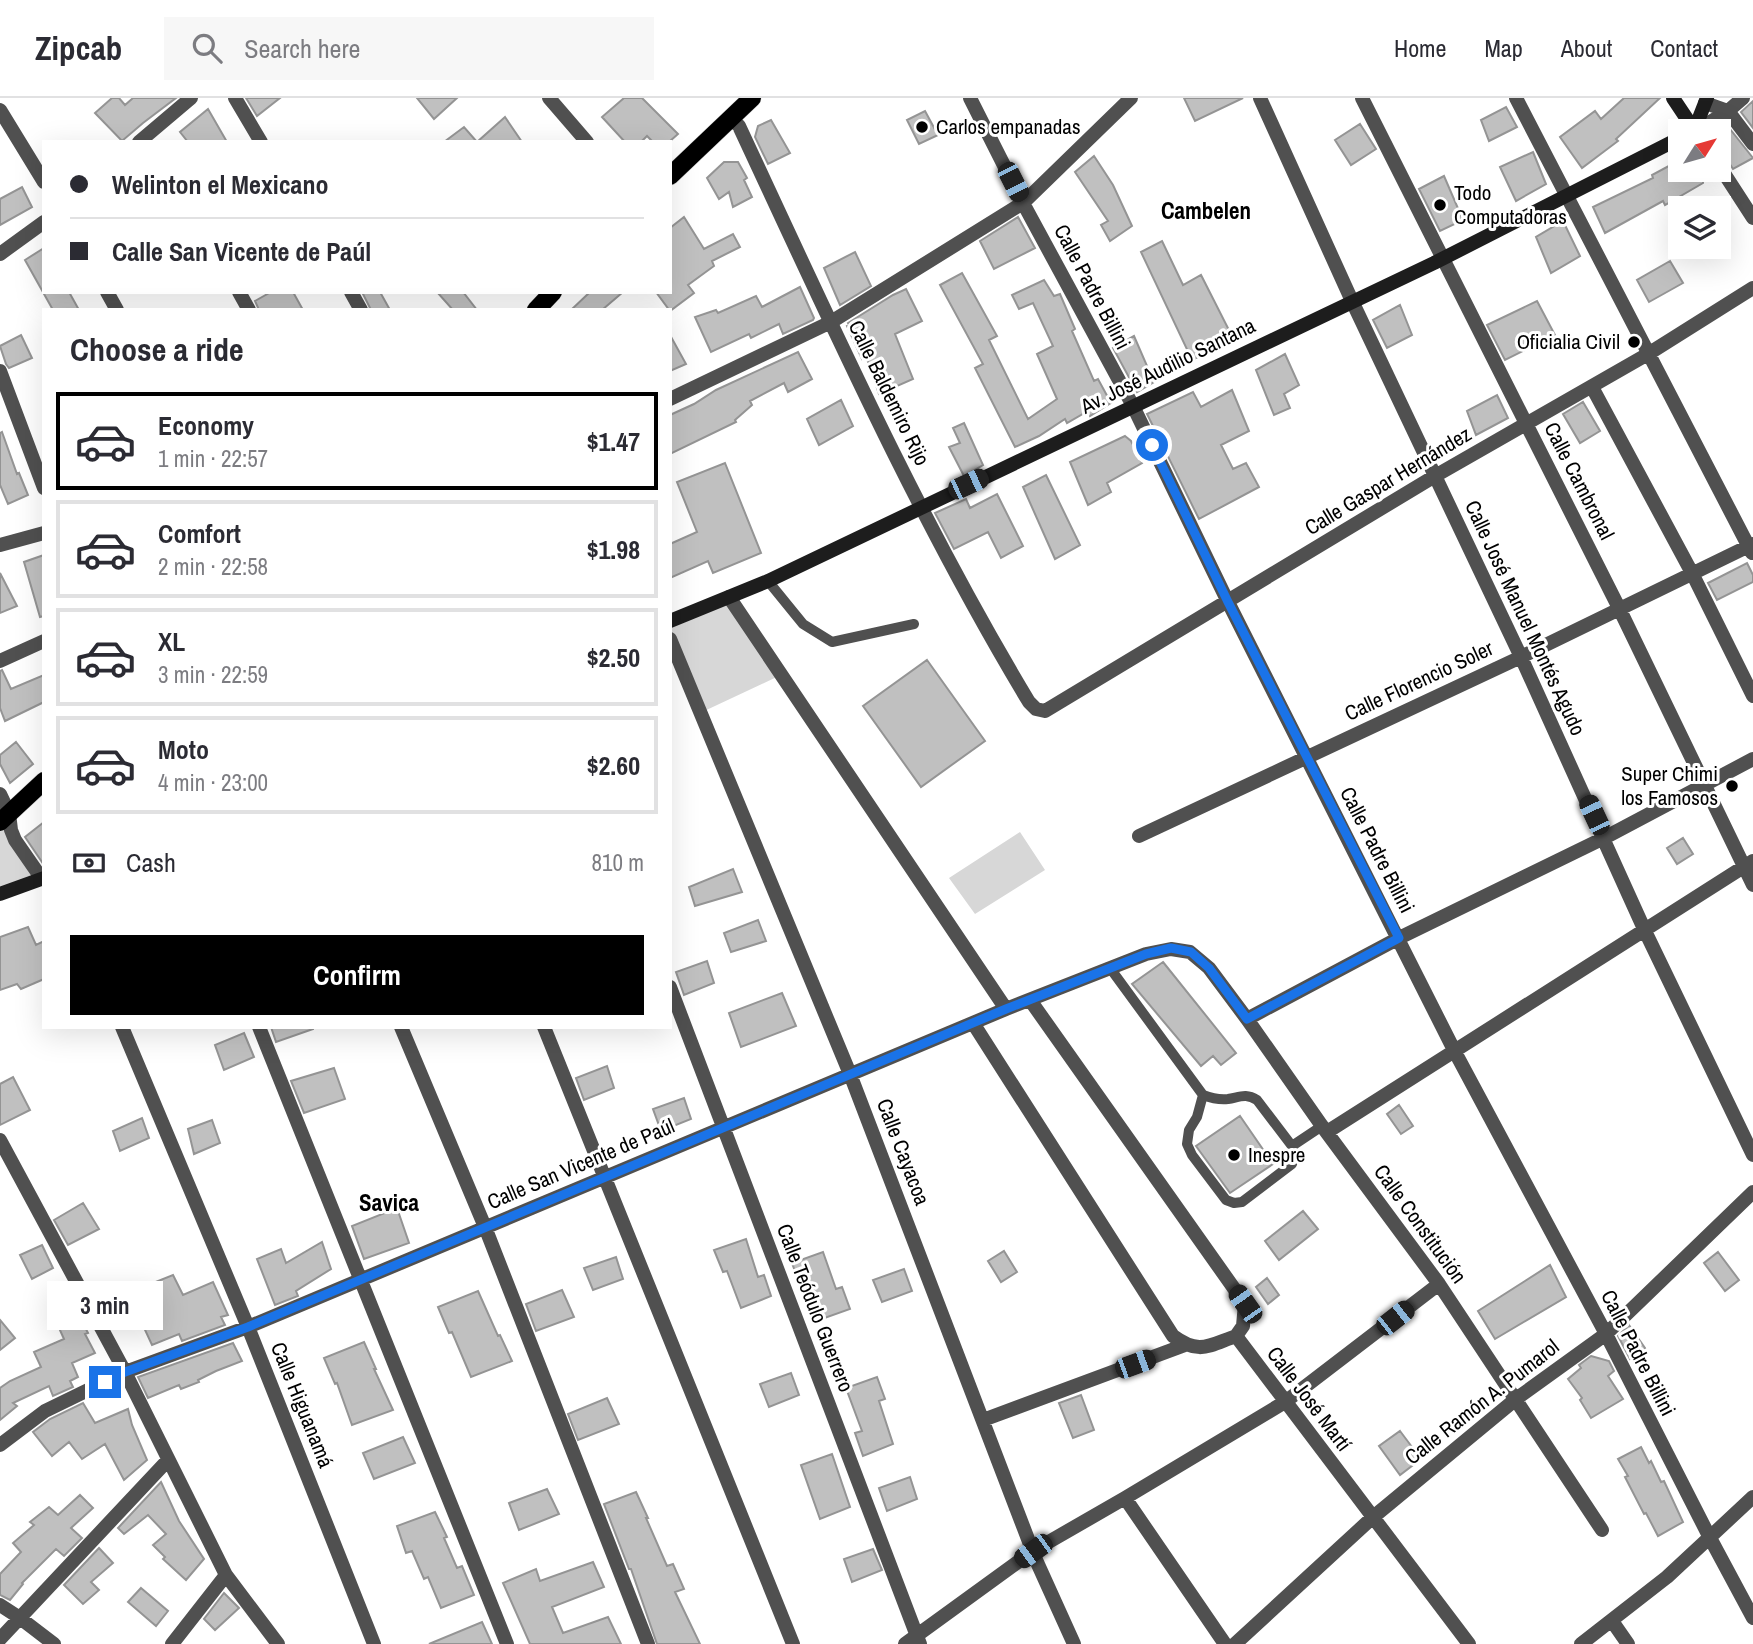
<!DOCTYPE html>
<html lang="en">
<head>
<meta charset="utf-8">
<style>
	:root { --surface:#fff; --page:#f7f7f7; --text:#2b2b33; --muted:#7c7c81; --line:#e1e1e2; --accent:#000 }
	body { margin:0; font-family:"Archivo Narrow",sans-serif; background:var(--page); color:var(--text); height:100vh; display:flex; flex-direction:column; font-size:26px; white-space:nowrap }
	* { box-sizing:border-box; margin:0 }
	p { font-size:23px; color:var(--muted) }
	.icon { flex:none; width:38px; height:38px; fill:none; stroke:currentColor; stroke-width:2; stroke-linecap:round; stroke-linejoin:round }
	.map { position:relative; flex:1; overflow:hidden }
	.panel { position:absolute; left:42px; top:210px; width:630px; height:721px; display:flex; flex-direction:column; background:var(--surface); border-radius:0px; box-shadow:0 7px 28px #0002 }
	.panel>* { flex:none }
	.banner { position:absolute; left:42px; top:42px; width:630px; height:154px; border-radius:0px; box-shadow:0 7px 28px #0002; display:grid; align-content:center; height:154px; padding:0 28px; background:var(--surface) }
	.needle { width:46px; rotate:53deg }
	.controls { position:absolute; left:1668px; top:21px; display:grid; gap:14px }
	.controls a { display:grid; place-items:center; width:63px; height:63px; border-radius:0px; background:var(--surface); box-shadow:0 7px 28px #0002; font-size:35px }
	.end { position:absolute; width:32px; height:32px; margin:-16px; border:9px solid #1a73e8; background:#fff; box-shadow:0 0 0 4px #fff }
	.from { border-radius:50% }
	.bubble { position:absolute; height:49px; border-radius:0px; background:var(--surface); box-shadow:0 7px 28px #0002; font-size:23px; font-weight:700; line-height:49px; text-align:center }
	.car { position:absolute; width:21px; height:42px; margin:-21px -10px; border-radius:9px; box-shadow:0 0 5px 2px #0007; background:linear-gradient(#222 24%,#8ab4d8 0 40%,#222 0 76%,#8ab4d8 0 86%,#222 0) }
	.banner b { display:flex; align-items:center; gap:24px; height:66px; font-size:26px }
	.banner b+b { border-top:2px solid var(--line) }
	.banner i { width:18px; height:18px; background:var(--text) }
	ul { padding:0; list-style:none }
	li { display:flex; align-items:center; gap:21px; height:98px; margin:0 14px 10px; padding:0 14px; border:4px solid var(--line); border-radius:0px }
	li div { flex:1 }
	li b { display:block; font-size:26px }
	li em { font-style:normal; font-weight:700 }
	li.on { border-color:var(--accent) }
	li>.icon { width:63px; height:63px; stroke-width:1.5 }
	h2 { padding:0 28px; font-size:32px; line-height:84px }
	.pay { display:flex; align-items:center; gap:18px; height:77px; padding:0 28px; font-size:26px }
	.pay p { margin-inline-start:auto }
	.cta { display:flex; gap:14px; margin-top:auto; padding:14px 28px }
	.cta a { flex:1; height:80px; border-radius:0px; background:var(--accent); color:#fff; font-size:28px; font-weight:700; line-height:80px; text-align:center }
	header { display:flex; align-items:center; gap:42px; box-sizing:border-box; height:98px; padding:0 35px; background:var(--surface); border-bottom:2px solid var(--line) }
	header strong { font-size:33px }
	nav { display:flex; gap:38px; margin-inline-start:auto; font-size:24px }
	.search { width:490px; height:63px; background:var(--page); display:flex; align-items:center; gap:18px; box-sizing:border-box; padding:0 24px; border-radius:0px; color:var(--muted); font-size:26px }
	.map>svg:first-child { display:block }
	.green { fill:#d7d7d7 }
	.building { fill:#c0c0c0; stroke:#949494; stroke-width:2 }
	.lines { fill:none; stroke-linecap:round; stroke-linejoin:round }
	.primary-casing { stroke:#dbdbdb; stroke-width:19 }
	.service { stroke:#505050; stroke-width:10 }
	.minor { stroke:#505050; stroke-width:14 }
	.secondary { stroke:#1d1d1d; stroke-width:14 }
	.primary { stroke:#000; stroke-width:18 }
	.route { stroke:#1a73e8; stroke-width:9 }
	.poi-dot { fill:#000; stroke:#fff; stroke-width:2.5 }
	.labels { text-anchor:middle; stroke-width:6; stroke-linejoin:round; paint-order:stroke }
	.poi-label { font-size:21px; fill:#000; stroke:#fff; text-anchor:start }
	.street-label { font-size:21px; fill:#000; stroke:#fff }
	.neighbourhood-label { font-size:23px; font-weight:bold; fill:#000; stroke:#fff }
</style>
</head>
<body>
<header>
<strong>Zipcab</strong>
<div class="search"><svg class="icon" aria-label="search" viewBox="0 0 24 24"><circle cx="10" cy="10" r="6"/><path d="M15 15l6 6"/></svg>Search here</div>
<nav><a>Home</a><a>Map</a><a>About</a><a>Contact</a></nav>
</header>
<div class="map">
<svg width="1753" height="1546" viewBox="0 0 1753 1546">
	<rect width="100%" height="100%" fill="#fff"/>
	<path class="green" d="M729,499l52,78 -81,38 -30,-74v-18z
		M11,721l31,60 -42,15v-72z
		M1020,734l25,38 -70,44 -26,-36z"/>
	<path class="building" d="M112,0h7l6,7 8,-7h43l-33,25 -21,18 -27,-28z
		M246,0h34l-23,18z
		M417,0h40l-23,21z
		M624,0h18l36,36 -9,8h-16l-6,-6 -6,6h-16l-23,-25z
		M1184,0h59l-48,23z
		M1624,0h36l-44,41 2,2 -36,27 -22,-31 35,-26 6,8z
		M1753,3v27l-12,-16z
		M1506,9l11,20 -28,14 -8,-21z
		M208,11l19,33h-39l-8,-10z
		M925,13l13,24 -19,9 -12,-24z
		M505,19l17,25h-78l20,-15 13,15z
		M771,22l19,33 -22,11 -13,-27 3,-11z
		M1360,26l16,25 -25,16 -16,-25z
		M1726,26l27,34 -20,11 -7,-11 -8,-3v-27z
		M1533,54l13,32 -30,17 -16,-34z
		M1094,58l19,29 19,41 -22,15 -9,-16 7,-4 -33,-49z
		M1680,62v10h19l4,8v5l-38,22 -2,-4 -58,32 -12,-26 60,-29 -1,-3z
		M724,64h14l9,16 -3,2 8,17 -19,10 -4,-15 -10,7 -12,-21z
		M1444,78l19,44 -23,11 -21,-42z
		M22,89l10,20 -32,18v-26z
		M684,119l20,32 29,-15 7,13 -28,14 2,5 -26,19 6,8 -24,18 -14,-19h14v-64z
		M1018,119l17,31 -41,21 -14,-28z
		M1563,123l17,35 -29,17 -15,-36z
		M1162,143l21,44 18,-10 33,65 -42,20 -51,-108z
		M44,150v44h25l10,18h-26l-28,-50z
		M855,154l16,34 -31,19 -16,-37z
		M1670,163l13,22 -34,19 -12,-22z
		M962,175l35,63 -8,4 39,79 29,-20 -20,-45 16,-8 -20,-43 -14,6 -7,-14 32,-15 10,16 6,-2 15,35 -3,2 22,50 4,-2 13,24 -21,13 -2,-5 -21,12 -2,-4 -26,17 -24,11 -40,-79 8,-4 -43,-79z
		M800,189l14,31 -1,2 -30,14 -4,-10 -28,14 -2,-4 -38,18 -16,-35 21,-7 2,3 38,-17 6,11z
		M906,191l16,32 -27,13 18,45 -34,15 -13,-38 -4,3 -15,-33 2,-1 -1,-2 45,-28z
		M271,194h22l10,18h-44l-4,-9z
		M362,194h18l10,18h-19z
		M437,194h26l14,18h-24z
		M590,194h33l-21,18h-31z
		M1537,203l18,34 -50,25 -18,-35z
		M1400,207l12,30 -25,13 -14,-28z
		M21,237l11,23 -23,10 -3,-4 -6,-18z
		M670,237l16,29 -16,7z
		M1134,238l20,46 -17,10 -24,-44z
		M798,254l14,27 -24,13 -4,-9 -34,18 2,4 -17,15 1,2 -66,32v-39l24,-11 22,-14z
		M1285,256l14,31 -15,9 6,14 -16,7 -18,-45z
		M1232,292l17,41 -28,14 12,24 13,-6 13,24 -60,32 -52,-105 46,-22 8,15z
		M1497,297l11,23 -32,17 -9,-24z
		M841,302l12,26 -34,19 -12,-26z
		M1583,304l17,29 -20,12 -17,-29z
		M964,325l19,42 -19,11 -15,-29 11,-4 -7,-15z
		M2,334l15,42 2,-1 9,22 -20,9 -8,-19v-52z
		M1125,338l6,5 11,22 -35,20 4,9 -23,13 -18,-43z
		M725,365l36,90 -48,20 -5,-12 -38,17v-34l27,-12 -20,-50z
		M1046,377l34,70 -25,14 -32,-72z
		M997,396l26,52 -22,12 -13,-26 -34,17 -19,-36 31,-14 4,9z
		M44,457v61l-4,1 -16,-55z
		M1747,465l6,12v7l-36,18 -9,-17z
		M0,475l17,33 -17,7z
		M927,562l58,81 -64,46 -58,-81z
		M2,572l9,19 33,-14v27l-39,19 -5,-13v-37z
		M16,644l17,22 -23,19 -10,-19v-9z
		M44,724v43l-19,-28z
		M1683,740l10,16 -16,10 -10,-16z
		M733,771l9,23 -47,14 -6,-19z
		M758,822l8,21 -35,11 -7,-19z
		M28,829l8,18 8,-4v38l-23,10 -4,-5 -17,6v-53z
		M707,863l7,22 -30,12 -8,-23z
		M1163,864l73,91 -15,12 -8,-9 -12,10 -69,-82z
		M782,895l14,33 -55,21 -12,-34z
		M271,929h42v2l-37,13z
		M244,935l10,24 -30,13 -9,-25z
		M607,968l7,22 -30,12 -8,-22z
		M334,970l11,31 -41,14 -13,-32z
		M13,979l17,33 -30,15v-41z
		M684,1000l7,21 -30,12 -8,-22z
		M1399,1007l14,21 -12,8 -14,-20z
		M1240,1018l33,48 -43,29 -34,-47z
		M142,1020l7,20 -29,13 -7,-20z
		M212,1022l8,23 -26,11 -6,-25z
		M83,1105l16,26 -31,16 -14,-25z
		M397,1110l12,35 -45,16 -12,-33z
		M1303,1113l15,18 -39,31 -14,-19z
		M746,1141l12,38 6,-2 7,21 -30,12 -14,-37 -4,1 -9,-22z
		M322,1144l9,27 -35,22 2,5 -23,9 -18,-46 24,-10 5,14z
		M42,1147l11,23 -21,11 -12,-24z
		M1004,1153l13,21 -16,10 -13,-21z
		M823,1154l13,37 6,-2 8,22 -31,11 -13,-37 -6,2 -8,-22z
		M1718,1154l21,28 -14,11 -21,-28z
		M616,1159l7,22 -30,11 -9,-22z
		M1550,1167l16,32 -71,42 -17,-28z
		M904,1171l8,22 -30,11 -9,-22z
		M173,1177l10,20 30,-13 15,33 -7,2 4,8 -43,16 -3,-7 -27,11 -24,-52z
		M1267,1180l12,17 -11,9 -12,-17z
		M562,1192l12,27 -38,14 -10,-27z
		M478,1193l20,45 2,-1 12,26 -41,16 -19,-45 -3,1 -11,-26z
		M76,1212l12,23 -3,1 10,19 -23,10 6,14 -8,4 3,6 -20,9 -4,-10 -36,17 4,3 -17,14v-32l10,-7 31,-14 -7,-15 30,-13 -9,-20z
		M0,1222l15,18 -15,12z
		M1629,1227l16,23 -15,11 -12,-23z
		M364,1244l12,27h-2l19,41 -41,15 -15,-42 -2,1 -11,-26z
		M233,1245l9,18 -26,10 -18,9 1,2 -18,7 -2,-4 -31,13 -10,-21z
		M1591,1258l18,5 5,10 -6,5 15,23 -32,19 -11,-18 2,-2 -14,-19 13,-11 -2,-3z
		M791,1275l8,22 -30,12 -9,-23z
		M877,1279l8,22 -6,2 14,43 -30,12 -8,-23 7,-2 -16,-43z
		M1081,1297l13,35 -21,8 -14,-35z
		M607,1300l12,26 -41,16 -10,-26z
		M83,1305l12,20 33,-14 4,16 15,35 -23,20 -19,-36 -23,15 -13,-17 -17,14 -19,-24 17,-13z
		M1400,1333l21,28 -21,16 -21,-29z
		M403,1339l12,26 -41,16 -11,-26z
		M1641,1349l8,16 2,-2 10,21 3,-1 19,41 -25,14 -12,-23 -2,1 -19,-37 3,-1 -10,-17z
		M832,1356l18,53 -30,12 -19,-54z
		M910,1379l7,22 -30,12 -8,-23z
		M161,1384l18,39 25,38 -18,21 -23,-21 2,-2 -12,-12 13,-11 -18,-19 -24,19 -6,-6z
		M547,1391l12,25 -40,16 -10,-27z
		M636,1394l12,26h-2l21,48 6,-2 11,25 -9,3 25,52h-43l-26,-75h-2l-25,-65z
		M80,1397l13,13 -22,20 11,10 -18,18 -8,-7 -34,34 1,1 -13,16 -10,-5v-21l21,-22 -8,-9 21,-18 -4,-3 19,-15 9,8z
		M435,1414l12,25 -3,1 13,30 5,-2 12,29 -33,13 -13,-31 -4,2 -12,-28 -6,2 -9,-27z
		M99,1450l14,15 -22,19 8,8 -16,14 -19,-19z
		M873,1451l9,21 -30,12 -8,-23z
		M593,1464l11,25 -52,20 11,26 45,-16 13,27h-91l-27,-61 33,-14 4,12z
		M141,1490l27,23 -12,15 -28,-24z
		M224,1495l15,15 -24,22 -11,-11z
		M482,1524l10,22h-63z"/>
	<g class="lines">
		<g class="primary-casing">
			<path id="primary" d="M670,78l82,-78
				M536,212l17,-18
				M0,724l44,-41"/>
		</g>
		<path class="service" d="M768,483l35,43 29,18 82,-18
			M1110,870l93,127c8,3 16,5 25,4 12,-2 18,-6 29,1l35,46 3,9 -3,9 -50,38 -8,1 -8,-3 -34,-45 -5,-11 2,-14 8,-13 6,-22
			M1292,1048l30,-20"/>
		<path class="minor" d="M235,0l26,44
			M549,0l38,44
			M970,0l53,105 110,203 95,196 227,450 151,282 103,202 44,82
			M1260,0l92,203 169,356 124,274 108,224
			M1362,0l257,510 134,277
			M1516,0l236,455
			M1705,5l23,8 25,33
			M0,12l44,72
			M731,20l8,8c91,195 179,392 290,576l7,7 9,2 390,-235 213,-122 105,-66
			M1696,33l32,-20 15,-13
			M139,44l52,-44
			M1718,66l35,54
			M0,156l44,-32
			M107,194l10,18
			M239,194l10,18
			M351,194l10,18
			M0,273l44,117
			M1592,289l100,186 61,123
			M670,301l161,-77 192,-119 108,-105
			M0,447l44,-12
			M729,499l277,412
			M670,541l180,435 186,486 38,84
			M0,563l44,-20
			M0,696l9,19 2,17 4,10 27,39
			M1139,738l382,-179 232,-113
			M670,889l250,657
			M1030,902l215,304 -2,22 -7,10 233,308
			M1247,921l152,-81 205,-100 149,-79
			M973,925l200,313c26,19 35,10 63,0
			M122,929l126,300 126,317
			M259,929l248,617
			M401,929l84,200 163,417
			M544,929l249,617
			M1327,1034l426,-271
			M0,1042l125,232 101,203 52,69
			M983,1322l202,-75
			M0,1347l45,-34 80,-39 123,-45 758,-318 140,-55 25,-5 19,3 19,16 38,51 75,107 117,158 163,246
			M1125,1400l100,146
			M0,1507l20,13 34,26
			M1612,1523l16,23
			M0,1541l168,-179
			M172,1546l54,-69
			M905,1546l128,-93 92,-53 160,-96 154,-118
			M1235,1546l137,-126 144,-119 90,-65 147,-142
			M1581,1546l86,-67 86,-80"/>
		<path class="secondary" d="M1673,0l22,33
			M1694,33l13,-33
			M670,523l98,-40 666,-318 246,-125
			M0,796l44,-16"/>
		<use href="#primary" class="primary"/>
	</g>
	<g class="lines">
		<path class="route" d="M105,1284l20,-10 123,-45 758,-318 140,-55 25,-6 20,4 18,16 38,51 152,-81 -171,-336 -76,-157"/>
	</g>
	<g class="poi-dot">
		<circle cx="922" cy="29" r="7"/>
		<circle cx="1440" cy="107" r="7"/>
		<circle cx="1634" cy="244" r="7"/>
		<circle cx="1732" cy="688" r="7"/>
		<circle cx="1234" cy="1057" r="7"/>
	</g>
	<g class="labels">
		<g class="poi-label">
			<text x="936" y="36">Carlos empanadas</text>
			<text x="1454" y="102">Todo<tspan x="1454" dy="24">Computadoras</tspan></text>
			<text x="1620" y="251" text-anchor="end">Oficialia Civil</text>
			<text x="1718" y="683" text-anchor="end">Super Chimi<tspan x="1718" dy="24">los Famosos</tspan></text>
			<text x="1248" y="1064">Inespre</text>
		</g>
		<g class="street-label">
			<text transform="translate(1092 189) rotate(62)" y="7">Calle Padre Billini</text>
			<text transform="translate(1168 268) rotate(-26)" y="7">Av. José Audilio Santana</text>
			<text transform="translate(889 295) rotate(64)" y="7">Calle Baldemiro Rijo</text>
			<text transform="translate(1388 383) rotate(-31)" y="7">Calle Gaspar Hernández</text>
			<text transform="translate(1579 383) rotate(63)" y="7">Calle Cambronal</text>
			<text transform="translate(1525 520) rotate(65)" y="7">Calle José Manuel Montés Agudo</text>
			<text transform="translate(1419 583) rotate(-25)" y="7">Calle Florencio Soler</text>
			<text transform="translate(1377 752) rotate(63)" y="7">Calle Padre Billini</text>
			<text transform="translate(903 1054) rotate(69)" y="7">Calle Cayacoa</text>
			<text transform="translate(581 1066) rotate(-23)" y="7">Calle San Vicente de Paúl</text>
			<text transform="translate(1420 1126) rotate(54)" y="7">Calle Constitución</text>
			<text transform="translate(815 1210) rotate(69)" y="7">Calle Teódulo Guerrero</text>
			<text transform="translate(1638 1255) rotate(63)" y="7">Calle Padre Billini</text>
			<text transform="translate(1309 1301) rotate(53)" y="7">Calle José Martí</text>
			<text transform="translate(1482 1304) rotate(-38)" y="7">Calle Ramón A. Pumarol</text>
			<text transform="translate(302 1307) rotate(68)" y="7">Calle Higuanamá</text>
		</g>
		<g class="neighbourhood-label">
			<text x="1206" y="121">Cambelen</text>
			<text x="389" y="1113">Savica</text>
		</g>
	</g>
</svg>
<div class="controls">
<a><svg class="needle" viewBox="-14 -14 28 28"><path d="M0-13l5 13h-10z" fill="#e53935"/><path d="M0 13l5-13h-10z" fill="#7c7c81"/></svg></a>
<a><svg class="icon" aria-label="layers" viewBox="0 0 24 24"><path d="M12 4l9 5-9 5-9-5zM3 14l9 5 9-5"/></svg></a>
</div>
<i class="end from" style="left:1152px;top:347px"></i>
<i class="end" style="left:105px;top:1284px"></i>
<div class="bubble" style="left:47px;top:1183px;width:116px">3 min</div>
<i class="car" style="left:1013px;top:84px;rotate:153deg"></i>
<i class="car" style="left:968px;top:386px;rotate:65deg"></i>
<i class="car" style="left:1594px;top:717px;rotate:335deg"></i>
<i class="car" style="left:1245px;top:1206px;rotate:325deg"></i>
<i class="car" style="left:1395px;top:1220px;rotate:52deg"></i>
<i class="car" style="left:1135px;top:1266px;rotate:70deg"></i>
<i class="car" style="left:1033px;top:1453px;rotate:234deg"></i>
<div class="banner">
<b><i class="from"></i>Welinton el Mexicano</b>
<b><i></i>Calle San Vicente de Paúl</b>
</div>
<section class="panel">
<h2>Choose a ride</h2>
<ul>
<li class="on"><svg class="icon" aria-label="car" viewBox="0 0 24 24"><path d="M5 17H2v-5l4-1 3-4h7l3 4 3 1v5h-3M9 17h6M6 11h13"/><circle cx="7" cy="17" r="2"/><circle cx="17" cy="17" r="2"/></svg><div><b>Economy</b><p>1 min · 22:57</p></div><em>$1.47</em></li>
<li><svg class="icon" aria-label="car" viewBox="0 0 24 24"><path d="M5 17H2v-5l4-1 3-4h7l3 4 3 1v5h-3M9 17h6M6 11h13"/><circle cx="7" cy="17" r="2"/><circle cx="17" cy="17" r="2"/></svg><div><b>Comfort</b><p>2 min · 22:58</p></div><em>$1.98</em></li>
<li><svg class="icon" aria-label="car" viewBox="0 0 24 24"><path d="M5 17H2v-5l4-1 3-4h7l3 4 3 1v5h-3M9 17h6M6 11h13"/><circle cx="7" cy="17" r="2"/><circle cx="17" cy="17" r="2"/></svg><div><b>XL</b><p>3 min · 22:59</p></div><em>$2.50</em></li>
<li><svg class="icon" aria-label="car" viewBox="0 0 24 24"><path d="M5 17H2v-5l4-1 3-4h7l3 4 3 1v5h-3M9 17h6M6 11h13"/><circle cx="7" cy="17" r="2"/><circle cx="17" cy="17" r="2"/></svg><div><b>Moto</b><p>4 min · 23:00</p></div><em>$2.60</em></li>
</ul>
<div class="pay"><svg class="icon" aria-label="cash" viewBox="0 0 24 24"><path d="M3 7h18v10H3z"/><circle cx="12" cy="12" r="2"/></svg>Cash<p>810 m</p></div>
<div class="cta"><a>Confirm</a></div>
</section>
</div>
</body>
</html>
